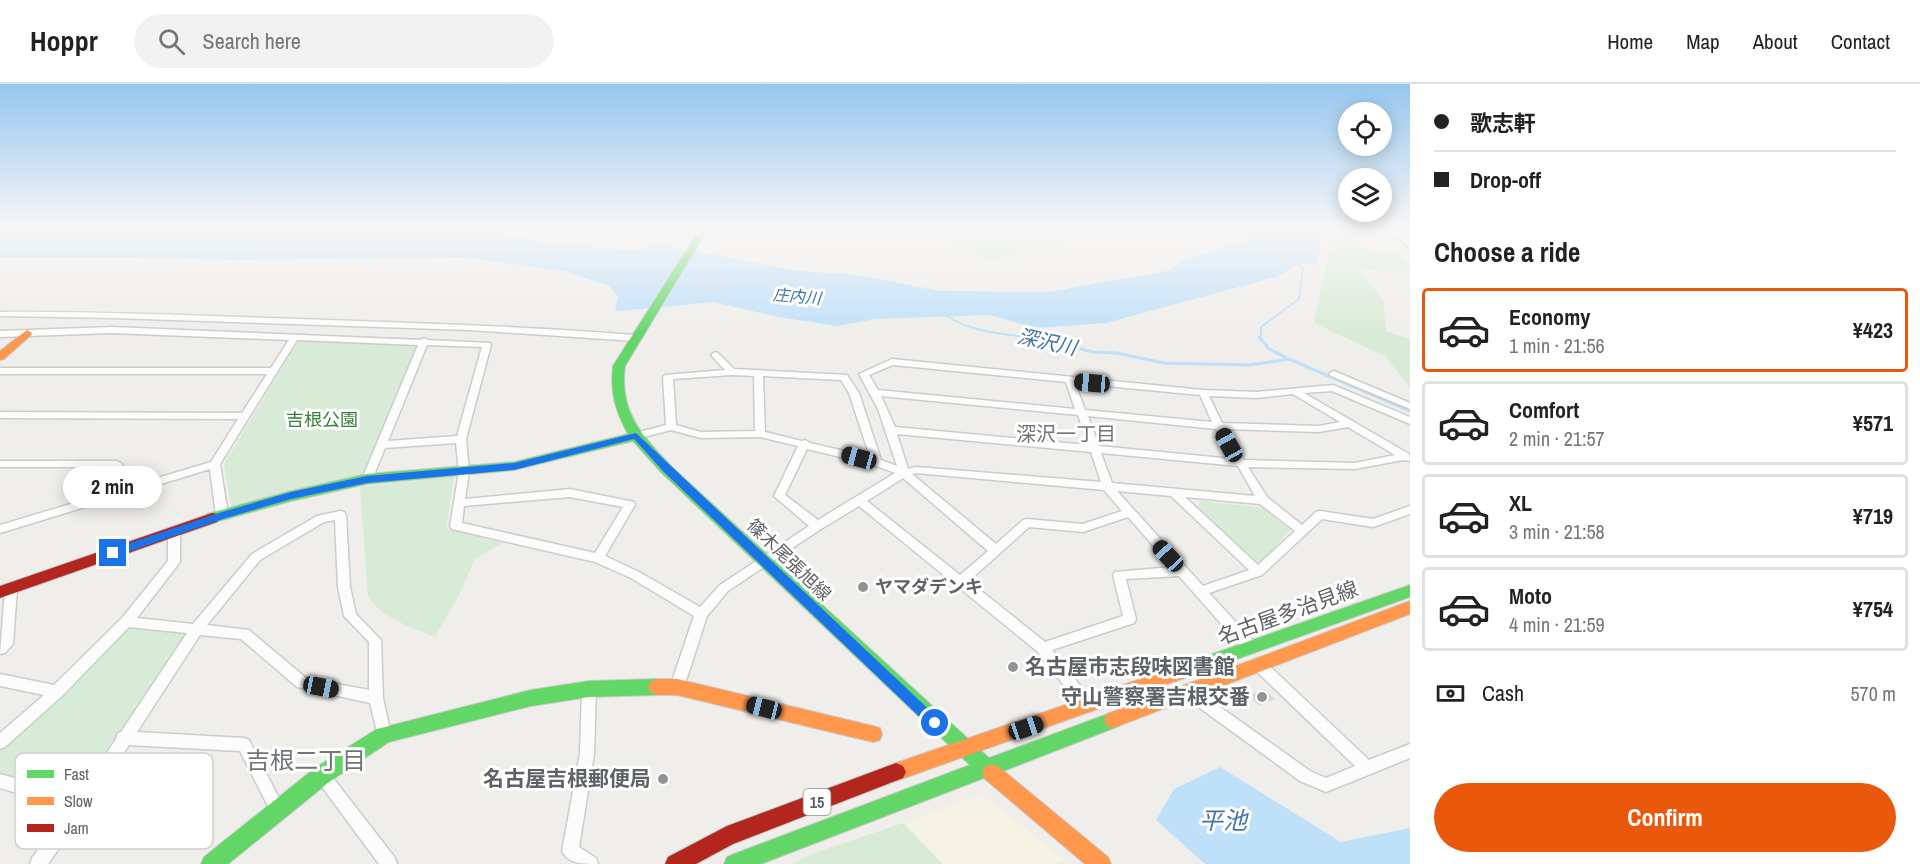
<!DOCTYPE html>
<html lang="en">
<head>
<meta charset="utf-8">
<style>
	:root { --surface:#fff; --page:#f2f2f2; --text:#222; --muted:#767676; --line:#e0e0e0; --accent:#ea580c }
	body { margin:0; font-family:"Archivo Narrow","Noto Sans JP",sans-serif; background:var(--page); color:var(--text); height:100vh; display:flex; flex-direction:column; font-size:22px; white-space:nowrap }
	* { box-sizing:border-box; margin:0 }
	p { font-size:20px; color:var(--muted) }
	.icon { flex:none; width:33px; height:33px; fill:none; stroke:currentColor; stroke-width:2; stroke-linecap:round; stroke-linejoin:round }
	.map { position:relative; flex:1; overflow:hidden }
	.sheet { display:flex; flex-direction:column; background:var(--surface); width:510px }
	.sheet>* { flex:none }
	.guide { display:grid; align-content:center; height:132px; padding:0 24px; background:var(--surface) }
	.fabs { position:absolute; left:1338px; top:18px; display:grid; gap:12px }
	.fabs a { display:grid; place-items:center; width:54px; height:54px; border-radius:50%; background:var(--surface); box-shadow:0 3px 15px #0003; font-size:30px }
	.end { position:absolute; width:27px; height:27px; margin:-14px; border:8px solid #1a73e8; background:#fff; box-shadow:0 0 0 3px #fff }
	.from { border-radius:50% }
	.bubble { position:absolute; height:42px; border-radius:21px; background:var(--surface); box-shadow:0 3px 15px #0003; font-size:20px; font-weight:800; line-height:42px; text-align:center }
	.car { position:absolute; width:18px; height:36px; margin:-18px -9px; border-radius:8px; box-shadow:0 0 4px 2px #0007; background:linear-gradient(#222 24%,#8ab4d8 0 40%,#222 0 76%,#8ab4d8 0 86%,#222 0) }
	.guide b { display:flex; align-items:center; gap:21px; height:57px; font-size:22px }
	.guide b+b { border-top:2px solid var(--line) }
	.guide i { width:15px; height:15px; background:var(--text) }
	ul { padding:0; list-style:none }
	li { display:flex; align-items:center; gap:18px; height:84px; margin:0 12px 9px; padding:0 12px; border:3px solid var(--line); border-radius:6px }
	li div { flex:1 }
	li b { display:block; font-size:22px }
	li em { font-style:normal; font-weight:800 }
	li.active { border-color:var(--accent) }
	li>.icon { width:54px; height:54px; stroke-width:1.5 }
	h2 { padding:0 24px; font-size:27px; line-height:72px }
	.pay { display:flex; align-items:center; gap:15px; height:66px; padding:0 24px; font-size:22px }
	.pay p { margin-inline-start:auto }
	.button { display:flex; gap:12px; margin-top:auto; padding:12px 24px }
	.button a { flex:1; height:69px; border-radius:36px; background:var(--accent); color:#fff; font-size:24px; font-weight:800; line-height:69px; text-align:center }
	header { display:flex; align-items:center; gap:36px; box-sizing:border-box; height:84px; padding:0 30px; background:var(--surface); border-bottom:2px solid var(--line) }
	header strong { font-size:28px }
	nav { display:flex; gap:33px; margin-inline-start:auto; font-size:21px }
	.search { width:420px; height:54px; background:var(--page); display:flex; align-items:center; gap:15px; box-sizing:border-box; padding:0 21px; border-radius:33px; color:var(--muted); font-size:22px }
	main { display:flex; flex:1; min-height:0 }
	.map>svg:first-child { display:block }
	.commercial { fill:#f7f3e4 }
	.green { fill:#d8ebd6 }
	.water { fill:#bfe0f9 }
	.lines { fill:none; stroke-linecap:round; stroke-linejoin:round }
	.stream-far1 { stroke:#bfe0f9; stroke-width:2 }
	.stream { stroke:#bfe0f9; stroke-width:3 }
	.building { fill:#d6d5d3; stroke:#deddd9; stroke-width:1.5 }
	.street-casing { stroke:#cbcccc; stroke-width:3 }
	.fast-casing { stroke:#cacacb; stroke-width:2 }
	.slow-casing { stroke:#cacacb; stroke-width:2 }
	.jam-casing { stroke:#cacacb; stroke-width:2 }
	.street { fill:#fdfcfc; fill-rule:evenodd }
	.fast { fill:#63d668; fill-rule:evenodd }
	.slow { fill:#ff974d; fill-rule:evenodd }
	.jam { fill:#b3261e; fill-rule:evenodd }
	.route { fill:#1a73e8 }
	.poi-dot { fill:#919496; stroke:#fff; stroke-width:2 }
	.labels { text-anchor:middle; stroke-width:6; stroke-linejoin:round; paint-order:stroke }
	.far-water-label { font-size:16px; font-style:italic; fill:#4174aa; stroke:#fff }
	.shield { fill:#fff; stroke:#8f9295; stroke-width:1.5 }
	.shield-label { font-size:16px; font-weight:bold; fill:#5f6368 }
	.park-label { font-size:18px; fill:#348238; stroke:#fff }
	.street-label { font-size:18px; fill:#5f6368; stroke:#fff }
	.poi-label { font-size:18px; font-weight:bold; fill:#5f6368; stroke:#fff; text-anchor:start }
	.water-label { font-size:20px; font-style:italic; fill:#4174aa; stroke:#fff }
	.neighbourhood-label { font-size:20px; fill:#70757a; stroke:#fff }
	.near-street-label { font-size:21px; fill:#5f6368; stroke:#fff }
	.near-poi-label { font-size:21px; font-weight:bold; fill:#5f6368; stroke:#fff; text-anchor:end }
	.near-neighbourhood-label { font-size:24px; fill:#70757a; stroke:#fff }
	.near-water-label { font-size:24px; font-style:italic; fill:#4174aa; stroke:#fff }
	.key { fill:#fff; stroke:#cfd0d2; stroke-width:1.5 }
	.key-label { font-size:16px; fill:#5f6368 }
</style>
</head>
<body>
<header>
<strong>Hoppr</strong>
<div class="search"><svg class="icon" aria-label="search" viewBox="0 0 24 24"><circle cx="10" cy="10" r="6"/><path d="M15 15l6 6"/></svg>Search here</div>
<nav><a>Home</a><a>Map</a><a>About</a><a>Contact</a></nav>
</header>
<main>
<div class="map">
<svg width="1410" height="780" viewBox="0 0 1410 780">
	<rect width="100%" height="100%" fill="#efeeea"/>
	<path class="commercial" d="M977,712l11,3 76,61 -11,4h-110l-40,-41z"/>
	<path class="green" d="M929,143h188l-128,35z
		M1334,144l25,8 3,11 34,7 14,13v6l-51,-4 24,31 3,31 24,8v49l-25,-32 -71,-33z
		M301,257l115,3 3,3 -53,127 -129,32 -6,-1 -7,-41 73,-121z
		M454,393l-8,51 56,15 -27,16 -16,36 -24,42c-23,-10 -55,-19 -67,-41l-8,-109z
		M1200,417l65,7 25,22 -29,33 -9,-3 -54,-54z
		M131,540l55,7 2,4 -104,151 -9,7 -75,-20v-25z
		M903,739l40,41h-150l19,-10z"/>
	<path class="water" d="M4,143h59v2l17,-2h397l73,16 76,7 18,-1 9,-6 16,1 -1,2 130,25 54,3 89,17 107,1 120,-21 17,-11 55,-17 15,-16h69l-7,38 -17,-2 -24,14 -170,46 -71,5 -45,-13 -115,4 -38,7 -59,-9 -64,-15 -94,9 -5,-1 3,-13 -9,-11 -45,-15 -102,-14 -230,3 -102,-3h-130v-23z
		M1220,683l121,75 69,-14v36h-205l-49,-44 18,-31z"/>
	<g class="lines">
		<path class="stream-far1" d="M947,232c27,18 63,18 95,23
			M1261,255v-12l38,-28 4,-31 -4,-4"/>
		<path class="stream" d="M1032,253l61,15 24,1 47,10 86,2 39,-6 121,52
			M1259,253l10,12 18,9"/>
	</g>
	<path class="building" d="M1264,606l10,9 -15,6 -9,-10z"/>
	<g class="lines">
		<g class="street-casing">
			<path id="street" d="M730,143c25,0 50,3 76,4 23,0 47,-5 70,-4l-3,2 -66,6 -74,-6z
				M1386,143h7l17,15v6z
				M0,228c100,-1 199,4 299,7 112,4 224,7 335,16l4,3 -4,3 -165,-11 -355,-12 -114,-2z
				M112,243l309,13 3,-2 4,2 62,3 1,2 -25,94 3,33 -4,27 105,-10 64,13 1,3 -30,51 34,16 61,35 20,-22 89,-59 -35,-30 24,-50 -38,-9 -59,1 -30,-8 -35,9 -5,-3 1,-2 34,-9 -3,-48 2,-2 60,-5 -14,-15 4,-3 3,1 16,16 113,6 12,18 22,67 16,6 -19,-57 -19,-35 33,-15 311,31 54,2 76,-7 77,32v7l-78,-33 -28,2 105,61 1,7 -7,-1 -48,9 -107,-2 19,30 35,28 14,-13 4,-1 53,8 37,-13v8l-37,13 -51,-8 -60,56 -53,18 47,51 2,4 -2,4 -5,1 -5,-1 -67,-76 -53,3 10,40 -2,4 -82,27 41,52 2,4 -2,4 -5,2 -5,-2 -45,-58 -179,-146 -38,23 -93,62 -21,25 -23,71 -2,4 -5,2 -5,-2 -2,-4 24,-71 -63,-38 -36,-16 -143,-33 -2,-3 9,-54 -3,-29 -71,5 -14,34h-8l-1,-3 56,-134 -121,-5 -77,124 8,51 -2,3h-8l-2,-3 -6,-46 -210,64v-8l114,-34 -2,-24h-112v-6h117l5,3 2,24 87,-26 27,-43 -238,-1v-6l242,1 25,-39h-267v-6h271l18,-28 -177,-7 -112,4v-6zM427,261l55,2 -25,89 -69,5zM893,281l173,17 9,27 -197,-19 -9,-15zM732,291l22,1 1,55 -54,1 -25,-7 -3,-46zM763,292l78,4 8,13 21,64 -60,-14 -5,-3 -3,1 -37,-9zM1075,299l125,12 12,27 -127,-12zM1293,310l47,28 -21,4 -97,-3 -13,-27 48,2zM881,312l197,19 10,30 -193,-18zM1088,332l128,13 17,30 -134,-13zM1348,343l47,28 -40,8 -111,-3 -18,-31 93,3zM897,350l194,18 10,30 -185,-15 -8,2zM807,365l67,16 21,8 -77,47 -33,-25zM1101,369l137,13 17,30 -143,-13zM916,389l188,17 18,21 -39,13 -56,-5 -4,1 -27,24 -84,-70zM903,394l85,73 -28,24 -93,-74zM1117,407l54,5 78,74 -46,16zM570,413l53,10 -28,46 -133,-30 2,-17zM1185,413l75,7 35,27 -37,34zM1128,433l44,50 -57,5 -2,3 10,41 -78,26 -76,-61 60,-54 54,5z
				M1334,287l76,32v6l-79,-33 -2,-2 2,-2z
				M340,427l4,1 2,3 4,72 6,27 25,26 2,58 8,37 -2,5 -5,2 -5,-2 -9,-37 -73,-16 -56,-48 -41,-4 -63,97 107,6 5,2 33,64 3,5 -3,5 -5,3 -5,-3 -32,-63 -111,-6 -43,65 -38,54h-18l2,-6 37,-49 -69,-21v-14l78,22 38,-57 2,-6 3,-1 66,-99 -58,-6 -67,69 -57,51 -5,2v-16l44,-38 -44,-9v-12l54,11 68,-67 46,-57v-29l2,-3h8l2,3v30l-43,56 56,6 59,-70 65,-38zM335,436l3,67 6,29 25,26v48l-63,-12 -57,-48 -42,-5 53,-65 64,-38z
				M11,499l4,2 2,3 -4,56 -8,9 -5,1 5,-66 2,-3z
				M1258,574l5,2 106,100 41,-16v14l-84,34 -26,-11 -118,-86 -2,-4 2,-4 5,-2 5,2 118,84 16,7 29,-12 -102,-98 -2,-4 2,-4z
				M589,599l5,2 2,4 -2,65 -15,93 17,11 2,6c-14,0 -30,0 -36,-13l18,-97 2,-65 2,-4z
				M322,684l5,2 68,88 2,6h-18l-62,-84 -2,-5 2,-5z"/>
		</g>
		<g class="fast-casing">
			<path id="fast" d="M701,143h8l-84,139c-6,47 17,69 47,101l317,291 124,-46 6,2 3,6 -3,6 -118,46 -2,7 -7,3 -8,-4 -223,86h-37l3,-7 7,-3 236,-89 -308,-292 -29,-32 -119,29 -147,14 -76,17 -79,22 -5,-1 -2,-4 2,-4 84,-23 76,-17 147,-12 114,-28c-13,-24 -18,-41 -15,-68z
				M1410,501v12l-229,82 -6,-2 -3,-5 3,-5z
				M657,595l6,3 3,5 -3,5 -6,3 -68,2 -58,9 -142,36 -60,40 -101,82h-27l3,-7 111,-89 62,-39 154,-39 58,-9z"/>
		</g>
		<g class="slow-casing">
			<path id="slow" d="M27,246l5,3 -1,2 -27,24 -4,1v-9z
				M1410,517v13l-297,114 -6,-2 -3,-6 3,-6z
				M1181,581l6,2 3,5 -3,5 -291,104 -7,-3 -3,-6 3,-6 7,-3z
				M657,595h20l196,47 7,2 2,6 -2,6 -7,2 -196,-47h-20l-6,-3 -3,-5 3,-5z
				M992,680l7,3 109,90 3,7h-26l-100,-85 -3,-6 3,-6z"/>
		</g>
		<g class="jam-casing">
			<path id="jam" d="M212,429l5,1 2,4 -2,4 -217,76v-12z
				M896,679l7,3 3,6 -3,6 -170,66 -37,20h-31l3,-7 59,-31z"/>
		</g>
		<use href="#street" class="street"/>
		<use href="#fast" class="fast"/>
		<use href="#slow" class="slow"/>
		<use href="#jam" class="jam"/>
	</g>
	<linearGradient id="sky" x2="0" y2="1"><stop stop-color="#97c6ef"/><stop offset="0.57" stop-color="#f8f7f6"/><stop offset="1" stop-color="#f8f7f6" stop-opacity="0"/></linearGradient>
	<rect width="1410" height="252" fill="url(#sky)"/>
	<path class="route" d="M636,349l303,286v8h-9l-266,-255 -30,-33 -120,31 -147,13 -76,16 -65,19 -113,39 -6,-4 2,-3 110,-37 72,-21 76,-16 147,-13z"/>
	<g class="poi-dot">
		<circle cx="863" cy="503" r="6"/>
		<circle cx="1013" cy="583" r="6"/>
		<circle cx="1262" cy="613" r="6"/>
		<circle cx="663" cy="695" r="6"/>
	</g>
	<g class="labels">
		<g class="far-water-label">
			<text transform="translate(797 212) rotate(5)" y="6">庄内川</text>
		</g>
		<rect class="shield" x="803.5" y="705" width="27" height="26" rx="4.5"/>
		<g class="shield-label">
			<text x="817" y="724">15</text>
		</g>
		<g class="park-label">
			<text x="322" y="342">吉根公園</text>
		</g>
		<g class="street-label">
			<text transform="translate(789 476) rotate(44)" y="6">篠木尾張旭線</text>
		</g>
		<g class="poi-label">
			<text x="875" y="509">ヤマダデンキ</text>
		</g>
		<g class="water-label">
			<text transform="translate(1047 258) rotate(12)" y="7">深沢川</text>
		</g>
		<g class="neighbourhood-label">
			<text x="1066" y="357">深沢一丁目</text>
		</g>
		<g class="near-street-label">
			<text transform="translate(1288 529) rotate(-20)" y="7">名古屋多治見線</text>
		</g>
		<g class="near-poi-label">
			<text x="1025" y="590" text-anchor="start">名古屋市志段味図書館</text>
			<text x="1250" y="620">守山警察署吉根交番</text>
			<text x="651" y="702">名古屋吉根郵便局</text>
		</g>
		<g class="near-neighbourhood-label">
			<text x="306" y="685">吉根二丁目</text>
		</g>
		<g class="near-water-label">
			<text x="1223" y="745">平池</text>
		</g>
	</g>
	<rect x="15" y="669" width="198" height="96" rx="9" class="key"/>
	<rect x="27" y="686" width="27" height="8" fill="#63d668"/>
	<rect x="27" y="713" width="27" height="8" fill="#ff974d"/>
	<rect x="27" y="740" width="27" height="8" fill="#b3261e"/>
	<g class="key-label">
		<text x="64" y="696">Fast</text>
		<text x="64" y="723">Slow</text>
		<text x="64" y="750">Jam</text>
	</g>
</svg>
<div class="fabs">
<a><svg class="icon" aria-label="locate" viewBox="0 0 24 24"><circle cx="12" cy="12" r="6"/><path d="M12 2v4M12 18v4M2 12h4M18 12h4"/></svg></a>
<a><svg class="icon" aria-label="layers" viewBox="0 0 24 24"><path d="M12 4l9 5-9 5-9-5zM3 14l9 5 9-5"/></svg></a>
</div>
<i class="end from" style="left:935px;top:639px"></i>
<i class="end" style="left:113px;top:469px"></i>
<div class="bubble" style="left:63px;top:382px;width:99px">2 min</div>
<i class="car" style="left:1092px;top:299px;rotate:275deg"></i>
<i class="car" style="left:1229px;top:361px;rotate:331deg"></i>
<i class="car" style="left:859px;top:374px;rotate:285deg"></i>
<i class="car" style="left:1168px;top:472px;rotate:317deg"></i>
<i class="car" style="left:321px;top:603px;rotate:101deg"></i>
<i class="car" style="left:764px;top:624px;rotate:284deg"></i>
<i class="car" style="left:1026px;top:644px;rotate:71deg"></i>
</div>
<section class="sheet">
<div class="guide">
<b><i class="from"></i>歌志軒</b>
<b><i></i>Drop-off</b>
</div>
<h2>Choose a ride</h2>
<ul>
<li class="active"><svg class="icon" aria-label="car" viewBox="0 0 24 24"><path d="M5 17H2v-5l4-1 3-4h7l3 4 3 1v5h-3M9 17h6M6 11h13"/><circle cx="7" cy="17" r="2"/><circle cx="17" cy="17" r="2"/></svg><div><b>Economy</b><p>1 min · 21:56</p></div><em>¥423</em></li>
<li><svg class="icon" aria-label="car" viewBox="0 0 24 24"><path d="M5 17H2v-5l4-1 3-4h7l3 4 3 1v5h-3M9 17h6M6 11h13"/><circle cx="7" cy="17" r="2"/><circle cx="17" cy="17" r="2"/></svg><div><b>Comfort</b><p>2 min · 21:57</p></div><em>¥571</em></li>
<li><svg class="icon" aria-label="car" viewBox="0 0 24 24"><path d="M5 17H2v-5l4-1 3-4h7l3 4 3 1v5h-3M9 17h6M6 11h13"/><circle cx="7" cy="17" r="2"/><circle cx="17" cy="17" r="2"/></svg><div><b>XL</b><p>3 min · 21:58</p></div><em>¥719</em></li>
<li><svg class="icon" aria-label="car" viewBox="0 0 24 24"><path d="M5 17H2v-5l4-1 3-4h7l3 4 3 1v5h-3M9 17h6M6 11h13"/><circle cx="7" cy="17" r="2"/><circle cx="17" cy="17" r="2"/></svg><div><b>Moto</b><p>4 min · 21:59</p></div><em>¥754</em></li>
</ul>
<div class="pay"><svg class="icon" aria-label="cash" viewBox="0 0 24 24"><path d="M3 7h18v10H3z"/><circle cx="12" cy="12" r="2"/></svg>Cash<p>570 m</p></div>
<div class="button"><a>Confirm</a></div>
</section>
</main>
</body>
</html>
